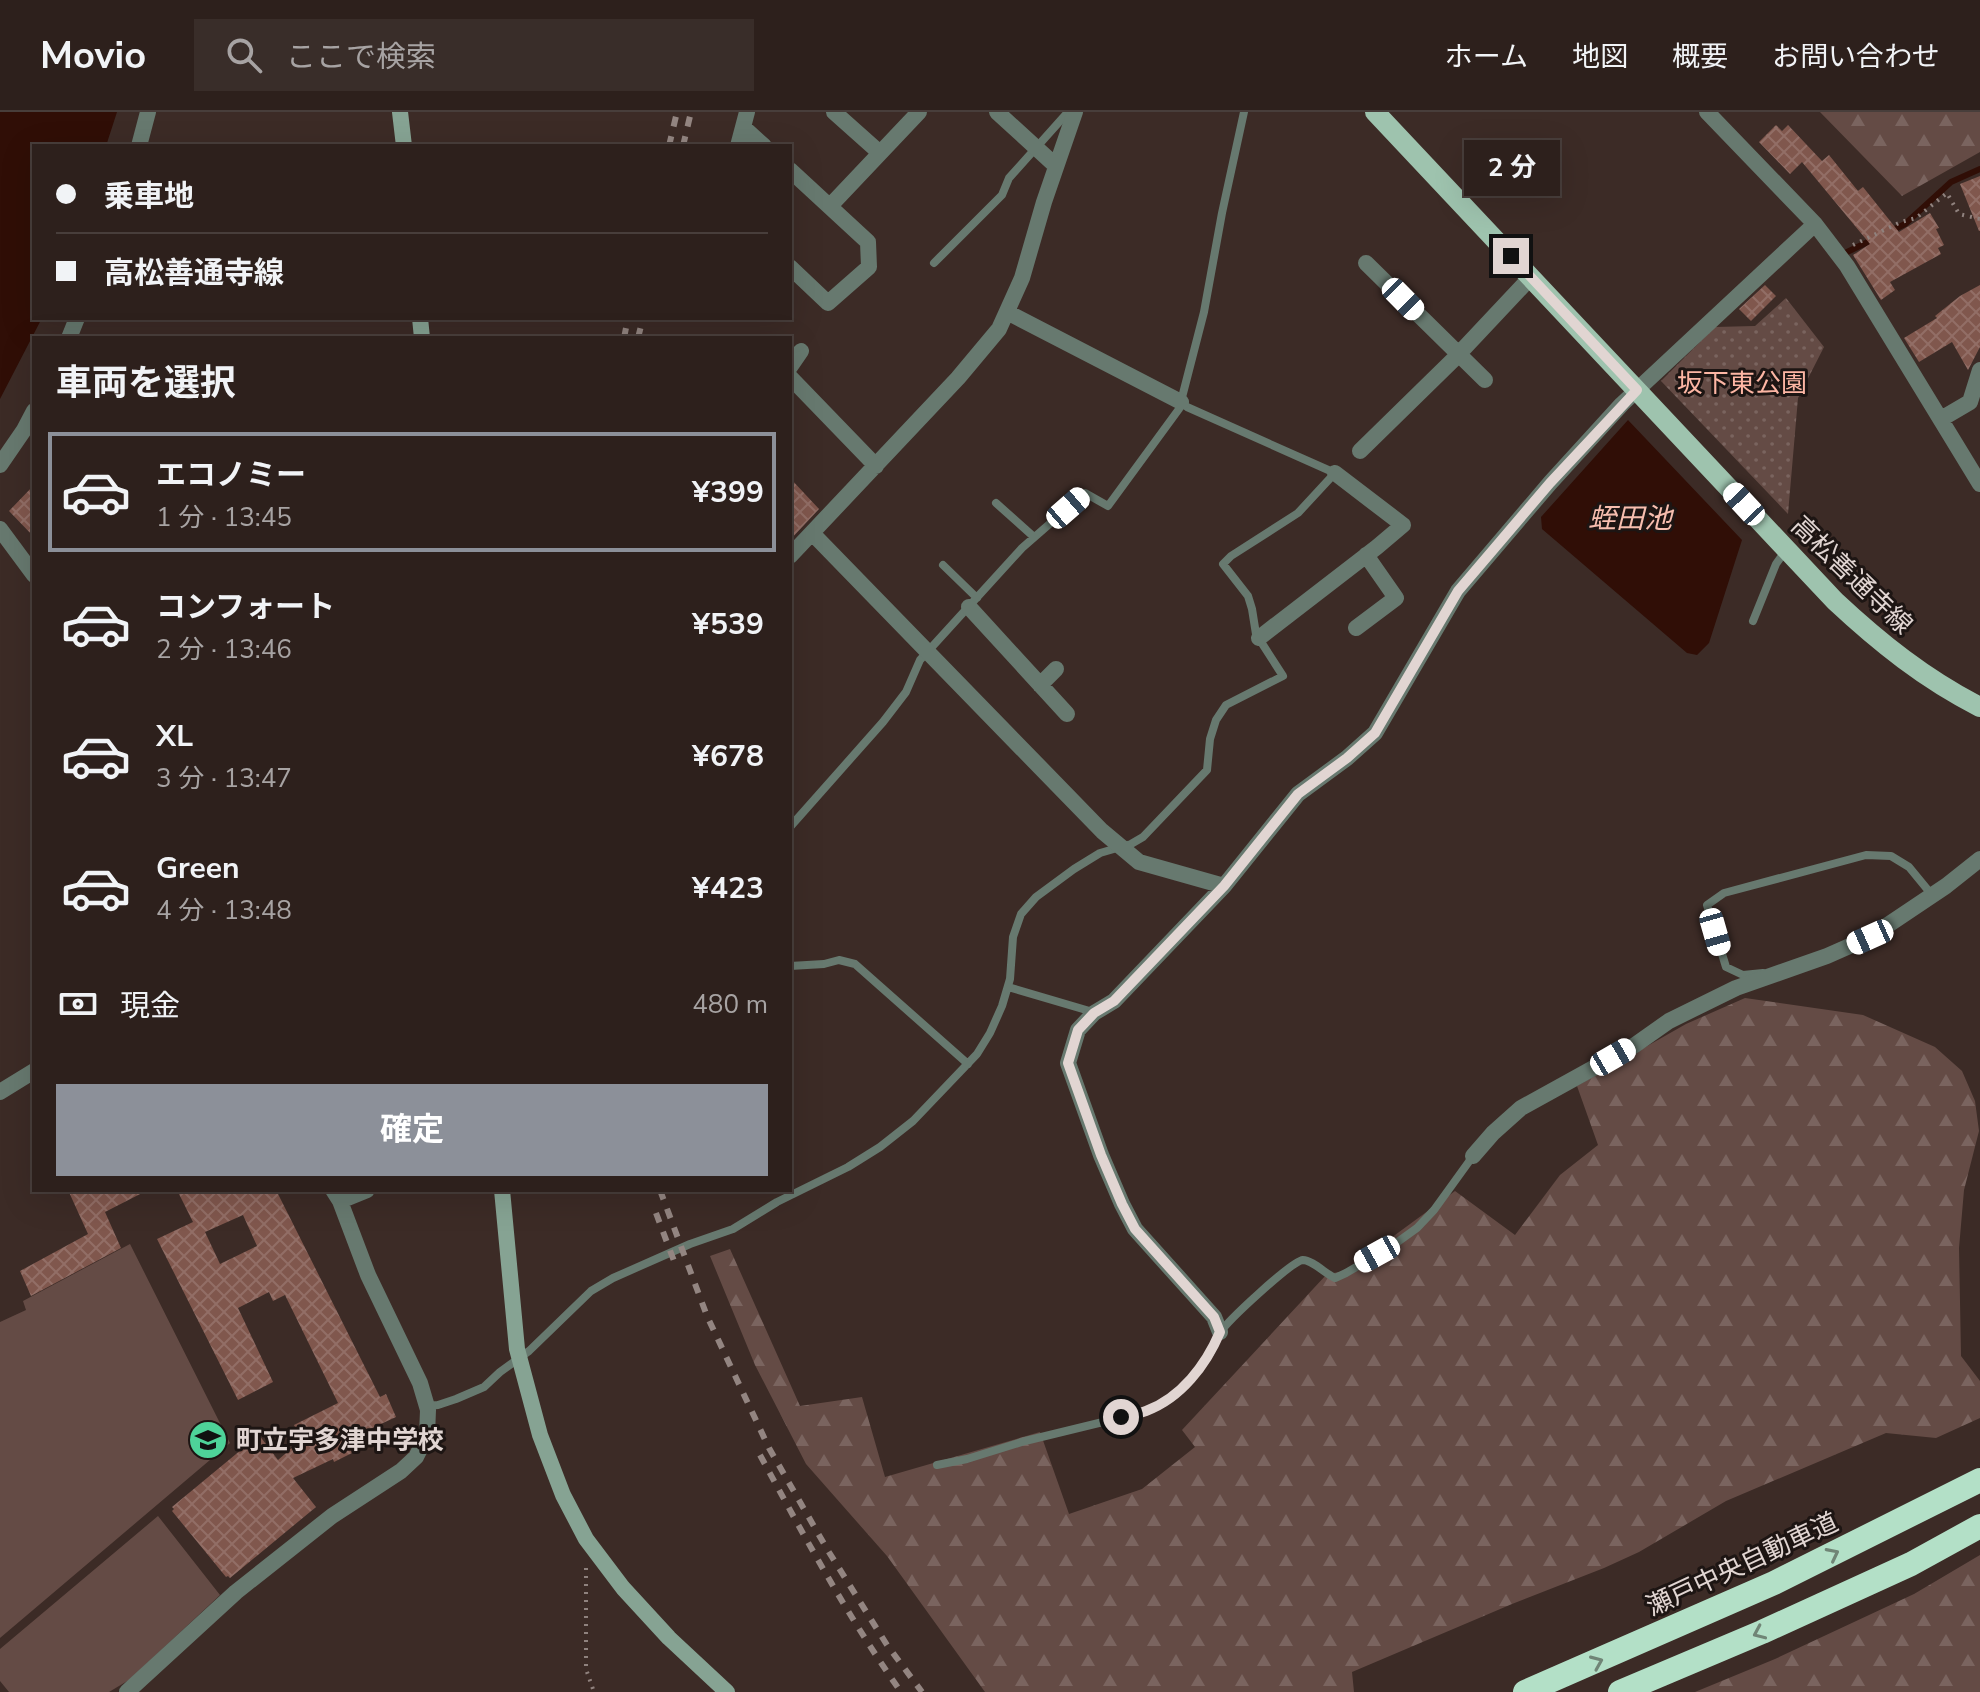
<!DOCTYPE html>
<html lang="ja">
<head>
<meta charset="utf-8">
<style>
	:root { --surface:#2d201c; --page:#392d29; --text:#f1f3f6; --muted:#a7a3a3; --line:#483e3b; --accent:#8c9099 }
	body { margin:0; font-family:"Nunito Sans","Noto Sans JP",sans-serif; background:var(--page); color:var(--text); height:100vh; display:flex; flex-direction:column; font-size:30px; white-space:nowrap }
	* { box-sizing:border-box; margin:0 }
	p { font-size:26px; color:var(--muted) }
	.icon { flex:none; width:44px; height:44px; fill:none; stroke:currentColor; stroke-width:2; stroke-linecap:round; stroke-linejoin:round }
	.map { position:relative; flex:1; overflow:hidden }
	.drawer { position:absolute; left:32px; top:224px; width:760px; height:856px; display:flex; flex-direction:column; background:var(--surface); border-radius:0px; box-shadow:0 8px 32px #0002,0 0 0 2px var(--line) }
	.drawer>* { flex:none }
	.banner { position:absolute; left:32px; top:32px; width:760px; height:176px; border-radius:0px; box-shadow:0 8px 32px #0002,0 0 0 2px var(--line); display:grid; align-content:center; height:176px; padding:0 24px; background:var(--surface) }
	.end { position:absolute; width:36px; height:36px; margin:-18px; border:10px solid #e1d5d2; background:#111; box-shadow:0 0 0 4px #111 }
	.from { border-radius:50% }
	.bubble { position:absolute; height:56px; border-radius:0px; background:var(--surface); box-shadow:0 8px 32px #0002,0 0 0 2px var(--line); font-size:26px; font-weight:700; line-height:56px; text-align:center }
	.car { position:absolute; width:24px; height:48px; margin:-24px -12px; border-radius:10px; box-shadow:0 0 6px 2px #0007; background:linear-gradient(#fff 24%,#345 0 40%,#fff 0 76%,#345 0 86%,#fff 0) }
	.banner b { display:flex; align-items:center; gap:28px; height:76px; font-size:30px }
	.banner b+b { border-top:2px solid var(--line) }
	.banner i { width:20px; height:20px; background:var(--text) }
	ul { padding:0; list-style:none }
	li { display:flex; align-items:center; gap:24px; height:120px; margin:0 16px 12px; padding:0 8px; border:4px solid transparent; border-radius:0px }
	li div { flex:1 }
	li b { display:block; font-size:30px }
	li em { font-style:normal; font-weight:700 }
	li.active { border-color:var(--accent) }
	li>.icon { width:72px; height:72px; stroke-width:1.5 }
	h2 { padding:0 24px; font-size:36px; line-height:96px }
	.pay { display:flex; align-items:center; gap:20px; height:88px; padding:0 24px; font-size:30px }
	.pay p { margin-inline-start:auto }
	.action { display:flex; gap:16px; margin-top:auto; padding:16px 24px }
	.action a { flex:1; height:92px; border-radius:0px; background:var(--accent); color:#fff; font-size:32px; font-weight:700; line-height:92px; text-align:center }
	header { display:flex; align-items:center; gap:48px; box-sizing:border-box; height:112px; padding:0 40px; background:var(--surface); border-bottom:2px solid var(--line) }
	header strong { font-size:38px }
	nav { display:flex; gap:44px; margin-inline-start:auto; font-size:28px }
	.search { width:560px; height:72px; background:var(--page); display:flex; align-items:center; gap:20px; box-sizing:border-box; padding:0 28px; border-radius:0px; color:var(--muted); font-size:30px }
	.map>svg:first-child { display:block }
	.grass { fill:url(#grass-dots) }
	.forest { fill:url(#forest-firs) }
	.pitch { fill:#644b45 }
	.water { fill:#300e06 }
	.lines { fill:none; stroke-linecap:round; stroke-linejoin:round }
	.stream { stroke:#300e06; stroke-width:6 }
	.building { fill:url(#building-cross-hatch); fill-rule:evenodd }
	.path { stroke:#90827e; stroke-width:4; stroke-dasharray:2 6; stroke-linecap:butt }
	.lane { stroke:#67796f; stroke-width:8 }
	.street { stroke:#67796f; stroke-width:16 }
	.secondary { stroke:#86a393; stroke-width:16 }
	.primary { stroke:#9ec3ae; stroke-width:20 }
	.highway { stroke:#b3e0c7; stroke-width:24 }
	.rail { stroke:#938581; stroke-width:6; stroke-dasharray:10 10; stroke-linecap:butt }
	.oneway { stroke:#708576 }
	.route { stroke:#e1d5d2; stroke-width:10 }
	.labels { text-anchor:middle; stroke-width:6; stroke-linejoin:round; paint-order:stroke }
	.park-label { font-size:26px; fill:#fdb6a4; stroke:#1d1513 }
	.street-label { font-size:26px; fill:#e1d5d2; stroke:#1d1513 }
	.poi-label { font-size:26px; font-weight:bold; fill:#e1d5d2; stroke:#1d1513; text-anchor:start }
	.water-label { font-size:28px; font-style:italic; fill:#f7beaf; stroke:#1d1513 }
</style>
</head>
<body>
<header>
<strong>Movio</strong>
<div class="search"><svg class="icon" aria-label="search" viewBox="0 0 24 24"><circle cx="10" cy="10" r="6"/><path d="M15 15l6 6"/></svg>ここで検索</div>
<nav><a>ホーム</a><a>地図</a><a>概要</a><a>お問い合わせ</a></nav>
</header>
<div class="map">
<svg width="1980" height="1580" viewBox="0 0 1980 1580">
	<defs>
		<pattern id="grass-dots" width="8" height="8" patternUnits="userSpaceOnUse" patternTransform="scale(2)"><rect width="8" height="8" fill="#644b45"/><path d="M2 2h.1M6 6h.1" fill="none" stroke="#7a645f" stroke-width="1.8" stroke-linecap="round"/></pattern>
		<pattern id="forest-firs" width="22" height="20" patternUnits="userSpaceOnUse" patternTransform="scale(2)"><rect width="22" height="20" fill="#644b45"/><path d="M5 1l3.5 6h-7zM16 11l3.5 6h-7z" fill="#7a645f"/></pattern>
		<pattern id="building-cross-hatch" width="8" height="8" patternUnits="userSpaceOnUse" patternTransform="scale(2)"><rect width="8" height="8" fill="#80574d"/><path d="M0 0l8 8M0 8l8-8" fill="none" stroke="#926e66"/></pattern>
	</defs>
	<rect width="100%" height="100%" fill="#3c2b26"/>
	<path class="grass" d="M1786,186l38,49 -26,51 -10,116 -127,-133 54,-54 40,-1z"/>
	<path class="forest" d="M1820,0h160v40l-78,44z
		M1745,886l118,17 72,32 27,24 13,30 4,30 -15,59 -5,58 2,108 19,25v37l-44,20 -50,-5 -160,68 -87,51 -35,16 -92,36 -160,68 2,20h-369l-98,-136 -81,-92 -51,-99 -45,-109 20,-7 70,157 62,-9 23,80 155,-45 29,82 73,-25 53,-42 -13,-17 145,-156 19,-3 109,-80 60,44 45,-60 38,-30 -21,-59 109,-62z
		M1980,1443v137h-285l80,-33 139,-65z"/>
	<path class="pitch" d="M130,1132l100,199 -230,195v-316l26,-12 -3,-9z
		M158,1404l62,79 -91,85 -20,12h-100l-9,-11v-32z"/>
	<path class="water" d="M0,0h117l-11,34h-72v172h8l-42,81z
		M1628,308l114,120 -33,103 -12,12 -10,-2 -145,-124 -1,-12z"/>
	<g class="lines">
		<path class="stream" d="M1891,119l14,-7 46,-42 29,-13
			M1845,141l29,-14"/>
	</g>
	<path class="building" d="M1776,13l6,6 6,-6 34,36 7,-6 29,36 5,-4 36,45 31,-19 9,15 -3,1 8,16 -6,3 3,6 -51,28 5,8 -14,10 -28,-45 17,-11 -68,-82 -12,12 -31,-32z
		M1980,64v55h-1l-19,-47z
		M1765,173l11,11 -25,25 -12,-12z
		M1980,173v62l-12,23 -16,-28 -33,20 -15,-24 33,-20 -2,-2 25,-20z
		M790,366l29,31 -29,31z
		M34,373v52l-25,-26z
		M68,1078h80l-43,22 16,36 -90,48 -11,-25 68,-37z
		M177,1078h99l104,207 6,-3 10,23 -26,12 4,10 -9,4 1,3 -32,16 -1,-3 -40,19 23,29 -86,71 -2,-2 -2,1 -54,-66 2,-2 -2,-2 87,-72 19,25 23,-20 -7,-15 44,-22 -53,-108 -12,6 -4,-9 -31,16 35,74 -35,18 -81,-161 36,-17zM243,1103l14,31 -37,18 -15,-32z"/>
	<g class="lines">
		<path class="path" d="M1853,133l48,-23 15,-4 31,-25 12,21 21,5
			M586,1456v101l8,23"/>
		<path class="lane" d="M934,151l68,-68 7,-17 59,-66
			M996,391l38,34
			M943,453l34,33
			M1753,509l23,-57 10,-14
			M790,715l93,-105 23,-30 14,-32 102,-112 63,-55 23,13 71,-97 25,-97 18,-99 22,-101
			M790,854l34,-2 15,-4 16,4 113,100
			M1763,861l-20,2 -17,-8 -19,-62 17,-12 142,-38 25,1 18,11 23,28
			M1008,875l85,25
			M427,1294l11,-1 18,-6 28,-12 16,-15 29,-21 62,-60 22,-13 77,-34 43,-15 44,-27 71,-35 32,-20 33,-26 43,-45 21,-22 13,-21 12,-27 8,-27 3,-42 8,-23 15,-17 38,-28 26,-16 31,-9 12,-7 64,-67 3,-31 6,-19 10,-15 57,-29 -27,-42 -4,-25 -4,-13 -25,-32 8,-8 67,-43 37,-40 -148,-66 -6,-5
			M937,1353l30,-6 58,-18 119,-29c11,-5 24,-10 32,-18 13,-13 27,-28 36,-44 3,-5 4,-12 8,-17 7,-12 72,-72 83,-73 9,0 23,14 32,18l11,-5 46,-27 25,-18 17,-18 39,-54"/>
		<path class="street" d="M834,0l46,41
			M997,0l59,54
			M1707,0l108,112 32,42 133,218
			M743,15l21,19
			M139,34l9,-34
			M738,34l9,-34
			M790,58l78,72 1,25 -41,36 -38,-36
			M830,94l89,-94
			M1366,151l119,117
			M1007,200l174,90
			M69,226l8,-20
			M790,255l11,-16
			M790,265l86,89
			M1941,307l29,-17 10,-32
			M1360,339l93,-91 78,-83
			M0,353l24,-35 10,-19
			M0,417l34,46
			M812,421l290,298 37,31 85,24
			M790,444l168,-178 41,-49 23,-51 22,-76 31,-90
			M969,495l98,107
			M1356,516l40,-30 -30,-43
			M1259,526l118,-91 26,-22 -68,-52
			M1040,573l16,-16
			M0,980l34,-21
			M1473,1044l20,-23 28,-25 114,-63 34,-24 67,-33 91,-32 43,-19 76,-51 34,-27
			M340,1089l27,-11
			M1220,1220l-6,-15 -79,-88 -13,-25 -21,-49 -33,-92 10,-33 16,-17 20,-12 110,-115 74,-92 49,-36 28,-25 83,-142 92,-108 72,-79 193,-180
			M127,1580l109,-100 96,-76 69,-45 15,-14 11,-22 1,-25 -8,-27 -52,-108 -28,-74 -7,-11"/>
		<path class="secondary" d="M400,0l4,34
			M420,206l2,20
			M502,1078l15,159 23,86 23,60 23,44 37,49 46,50 58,54"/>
		<path class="primary" d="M1375,0l460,489c45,42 90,78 145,106"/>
		<path class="highway" d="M1525,1580l249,-109 206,-103
			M1620,1580l142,-60 149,-68 69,-38"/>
		<path class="rail" d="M669,34l8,-34
			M683,34l8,-34
			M624,226l4,-20
			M638,226l5,-20
			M660,1078l47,126 62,132 58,101 60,96 35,47
			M656,1101l21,56
			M760,1343c44,81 88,162 141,237"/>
	</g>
	<defs><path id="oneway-chevron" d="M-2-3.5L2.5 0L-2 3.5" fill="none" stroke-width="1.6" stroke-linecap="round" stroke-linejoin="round" transform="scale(2)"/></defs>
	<g class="oneway">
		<use href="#oneway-chevron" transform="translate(1833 1442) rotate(-27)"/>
		<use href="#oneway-chevron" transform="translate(1759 1521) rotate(156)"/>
		<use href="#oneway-chevron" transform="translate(1597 1550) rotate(-23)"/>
	</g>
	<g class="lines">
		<path class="route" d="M1121,1305c8,-2 17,-3 25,-6 35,-13 60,-46 74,-79l-6,-15 -79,-88 -13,-25 -21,-49 -33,-92 10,-33 16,-17 20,-12 110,-115 74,-92 49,-36 28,-25 83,-142 92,-108 87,-93 -126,-134"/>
	</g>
	<defs>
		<g id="school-disc" transform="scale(2)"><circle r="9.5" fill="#4ed399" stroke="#1d1513"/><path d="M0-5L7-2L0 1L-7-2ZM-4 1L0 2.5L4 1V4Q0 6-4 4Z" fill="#111"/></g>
	</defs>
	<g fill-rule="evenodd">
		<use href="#school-disc" x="208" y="1328"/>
	</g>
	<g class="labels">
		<g class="park-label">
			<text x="1742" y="280">坂下東公園</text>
		</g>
		<g class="street-label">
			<text transform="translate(1852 463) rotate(44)" y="9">高松善通寺線</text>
			<text transform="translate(1742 1452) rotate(-25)" y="9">瀬戸中央自動車道</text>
		</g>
		<g class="poi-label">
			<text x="236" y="1337">町立宇多津中学校</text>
		</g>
		<g class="water-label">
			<text x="1630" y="416">蛭田池</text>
		</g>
	</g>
</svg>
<i class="end from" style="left:1121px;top:1305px"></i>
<i class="end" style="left:1511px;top:144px"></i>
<div class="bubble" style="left:1464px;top:28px;width:96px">2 分</div>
<i class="car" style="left:1403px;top:187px;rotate:135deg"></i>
<i class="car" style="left:1744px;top:392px;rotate:317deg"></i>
<i class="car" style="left:1068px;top:396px;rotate:49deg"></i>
<i class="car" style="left:1715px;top:820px;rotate:164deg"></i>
<i class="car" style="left:1870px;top:825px;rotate:246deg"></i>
<i class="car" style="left:1613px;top:945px;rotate:60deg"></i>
<i class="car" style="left:1377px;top:1142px;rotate:241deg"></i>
<div class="banner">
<b><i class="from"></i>乗車地</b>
<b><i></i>高松善通寺線</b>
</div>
<section class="drawer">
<h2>車両を選択</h2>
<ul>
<li class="active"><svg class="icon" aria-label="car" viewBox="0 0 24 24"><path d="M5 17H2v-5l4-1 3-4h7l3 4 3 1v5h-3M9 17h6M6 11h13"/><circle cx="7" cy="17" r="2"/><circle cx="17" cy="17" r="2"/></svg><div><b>エコノミー</b><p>1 分 · 13:45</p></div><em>¥399</em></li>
<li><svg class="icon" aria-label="car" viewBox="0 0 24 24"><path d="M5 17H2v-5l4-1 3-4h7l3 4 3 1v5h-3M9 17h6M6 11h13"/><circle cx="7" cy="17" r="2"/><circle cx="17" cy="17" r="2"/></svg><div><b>コンフォート</b><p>2 分 · 13:46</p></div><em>¥539</em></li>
<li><svg class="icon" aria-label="car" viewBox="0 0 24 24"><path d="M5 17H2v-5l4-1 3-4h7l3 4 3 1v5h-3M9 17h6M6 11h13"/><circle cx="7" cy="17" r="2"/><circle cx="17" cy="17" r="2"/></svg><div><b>XL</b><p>3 分 · 13:47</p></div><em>¥678</em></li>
<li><svg class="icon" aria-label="car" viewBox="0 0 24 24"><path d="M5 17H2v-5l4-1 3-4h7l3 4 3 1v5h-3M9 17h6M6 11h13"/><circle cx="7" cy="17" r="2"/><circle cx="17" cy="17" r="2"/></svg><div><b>Green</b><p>4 分 · 13:48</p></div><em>¥423</em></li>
</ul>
<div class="pay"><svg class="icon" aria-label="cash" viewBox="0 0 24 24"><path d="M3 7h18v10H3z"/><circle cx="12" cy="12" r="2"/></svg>現金<p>480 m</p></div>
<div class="action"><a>確定</a></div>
</section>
</div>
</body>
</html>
